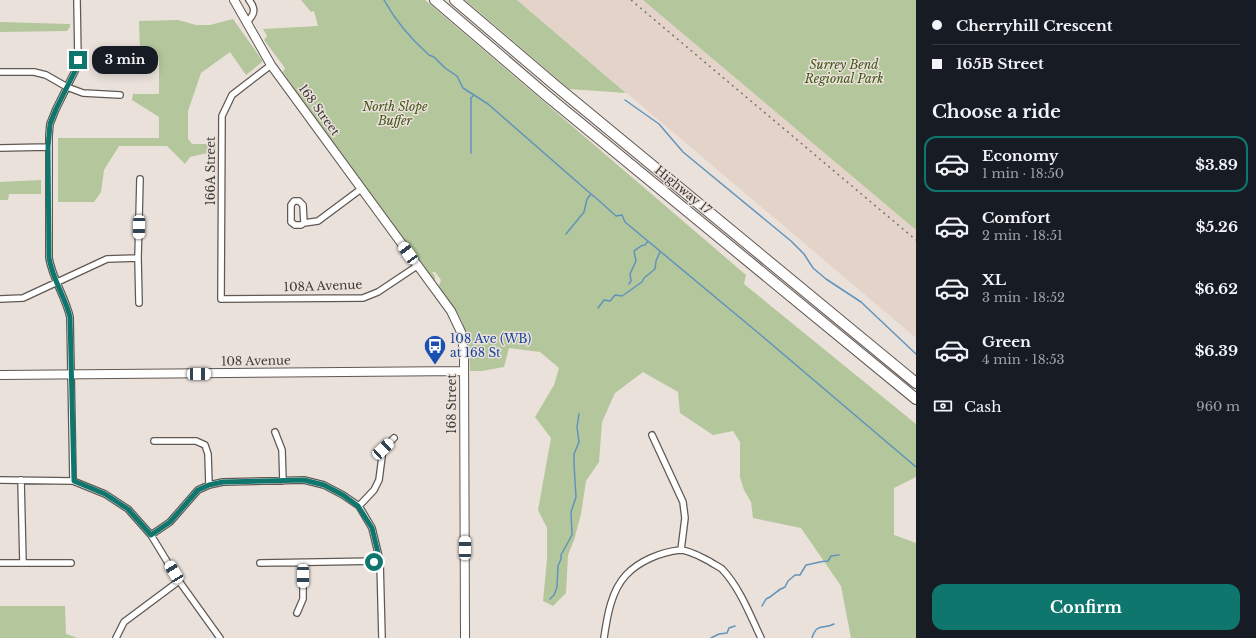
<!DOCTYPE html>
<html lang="en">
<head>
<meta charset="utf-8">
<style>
	:root { --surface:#171b24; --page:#242831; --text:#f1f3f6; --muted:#9ea1a6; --line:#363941; --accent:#0f766e }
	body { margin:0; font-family:"Libre Baskerville",serif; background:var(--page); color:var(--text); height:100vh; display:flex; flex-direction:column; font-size:15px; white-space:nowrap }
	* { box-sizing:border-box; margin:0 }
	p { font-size:13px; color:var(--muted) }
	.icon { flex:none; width:22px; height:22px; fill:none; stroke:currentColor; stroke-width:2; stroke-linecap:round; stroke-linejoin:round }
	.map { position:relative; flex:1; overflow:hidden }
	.details { display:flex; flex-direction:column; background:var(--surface); width:340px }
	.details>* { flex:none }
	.top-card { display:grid; align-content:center; height:88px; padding:0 16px; background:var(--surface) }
	.end { position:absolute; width:18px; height:18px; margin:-9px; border:5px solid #0f766e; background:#fff; box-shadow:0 0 0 2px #fff }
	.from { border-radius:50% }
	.bubble { position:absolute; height:28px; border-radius:12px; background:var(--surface); box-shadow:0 2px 10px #0003; font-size:13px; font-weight:700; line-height:28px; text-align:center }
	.car { position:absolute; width:12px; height:24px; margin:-12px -6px; border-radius:5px; box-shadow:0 0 3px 1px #0007; background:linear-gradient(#fff 24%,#345 0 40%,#fff 0 76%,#345 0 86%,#fff 0) }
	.top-card b { display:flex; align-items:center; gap:14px; height:38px; font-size:15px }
	.top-card b+b { border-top:1px solid var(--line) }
	.top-card i { width:10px; height:10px; background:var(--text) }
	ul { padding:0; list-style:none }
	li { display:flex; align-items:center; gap:12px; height:56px; margin:0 8px 6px; padding:0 8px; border:2px solid transparent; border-radius:12px }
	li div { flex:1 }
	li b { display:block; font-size:15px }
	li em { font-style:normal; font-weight:700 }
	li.current { border-color:var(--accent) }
	li>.icon { width:36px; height:36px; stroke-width:1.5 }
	h2 { padding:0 16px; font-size:18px; line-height:48px }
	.pay { display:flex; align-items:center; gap:10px; height:44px; padding:0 16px; font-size:15px }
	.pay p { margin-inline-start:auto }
	.button { display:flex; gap:8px; margin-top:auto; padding:8px 16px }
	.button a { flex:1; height:46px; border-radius:12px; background:var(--accent); color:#fff; font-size:16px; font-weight:700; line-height:46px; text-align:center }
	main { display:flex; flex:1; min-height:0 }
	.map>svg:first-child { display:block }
	.built { fill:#e3d3c8 }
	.green { fill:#b4c69b }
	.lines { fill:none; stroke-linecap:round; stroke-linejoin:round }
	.stream { stroke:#6094bc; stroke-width:1.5 }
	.street-casing { stroke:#605853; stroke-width:8 }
	.secondary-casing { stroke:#605853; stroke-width:10 }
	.highway-casing { stroke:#605853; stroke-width:12 }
	.street { stroke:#fff; stroke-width:5.5 }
	.secondary { stroke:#fff; stroke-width:8 }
	.highway { stroke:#fff; stroke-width:10 }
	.rail { stroke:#79736f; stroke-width:1.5; stroke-dasharray:2 4; stroke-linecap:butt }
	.route { stroke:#0f766e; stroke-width:5 }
	.labels { text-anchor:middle; stroke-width:3; stroke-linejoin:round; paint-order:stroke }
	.park-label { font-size:12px; font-style:italic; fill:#405416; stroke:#ebe1db }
	.street-label { font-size:12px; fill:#3f3b39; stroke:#ebe1db }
	.transit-label { font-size:12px; fill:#164399; stroke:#ebe1db; text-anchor:start }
</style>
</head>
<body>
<main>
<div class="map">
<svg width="916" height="638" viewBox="0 0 916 638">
	<rect width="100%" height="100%" fill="#ebe1db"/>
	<path class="built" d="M517,0h126l273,230v108z"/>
	<path class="green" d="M301,0h124l321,275 -2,9 172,140v53l-22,11v47l22,8v95h-65l-10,-52 -40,-58 -48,-10 -2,-16 -7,-12 -4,-13v-35l-7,-11 -20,4 -33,-22 -2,-21 -35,-20 -28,21 -13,29 -3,40 -13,19 -5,33 -7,26 -6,15 -2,38 -13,13 -10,-5 4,-42v-31l-9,-18 13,-72 -16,-21 19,-32 5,-17 -19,-16 -31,-4 -5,19 -22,4h-12c0,-18 -3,-40 -11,-56 -6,-10 -14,-19 -20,-29l2,-6 -6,-8h-3l3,4v5l-2,-1 -134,-184 -16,-24 2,-4 -21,-28 3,-4 -4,-7 55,-3 -4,-15 -3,1z
		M465,0h52l109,93 -57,-4z
		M643,0h273v230z
		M233,19l29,41v2l-16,13 -16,-23 -29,21 -13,38v28l4,5h24v7l-26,6 -5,7 -18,-18h-48l-15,24 -3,22 -7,10h-36v-64h101v-21l-27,-17 1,-6h26v-34l-19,-9 -1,-30 39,-1 18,5h14z
		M0,22l70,2v3l-3,4 -67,1z
		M41,180v14h-32l-1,6h-8v-18z
		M0,606h65l1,28 12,4h-78z"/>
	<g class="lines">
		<path class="stream" d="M384,0c12,22 27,39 45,55l5,2 11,11 12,8 6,12 25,16 103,90c9,7 16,14 25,22l6,-1 3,7 137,114 154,131
			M625,100l34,24 24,28 108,89 13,13 9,14 13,11 35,23 55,52
			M471,153v-55l2,-2
			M566,234l18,-22 3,-13 4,-5
			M629,284l2,-3 -1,-7 6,-13 -2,-10c3,-2 7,-6 11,-6l3,-4
			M598,308l6,-8 6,1 5,-6 7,1 20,-14 2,-4 11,-9 1,-8 4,-9
			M550,599l4,-4 3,-8 1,-21 3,-7v-4l11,-20 -1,-23 5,-15 -2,-33v-10l5,-12 -2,-15 2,-13
			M762,606l4,-7c8,-3 10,-9 19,-12l3,-6 7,-6h5l6,-10c8,-1 14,-4 22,-4l3,-5 8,-1
			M711,638l8,-4 8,-1 2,-5 6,-2
			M812,638c5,-16 11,-8 22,-14"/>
		<g class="street-casing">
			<path id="street" d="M247,22c8,-8 9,-13 2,-22
				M271,65l-39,30 -10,21 -1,183 142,-1 15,-6 39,-26
				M0,72h34l12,3 21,12 16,6 37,2
				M0,148l48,-1
				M304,223l-1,-18 -4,-4h-5l-3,4v17l4,3h6l3,-2 14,-2 43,-32
				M0,299l23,-1 84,-39 31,-1
				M139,303l-1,-45 2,-79
				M275,432l7,18 1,31
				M652,435l31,67 2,16 -4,32
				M154,441h42l9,4 3,9 1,31
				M0,480l73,1 32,13 23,15 23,26 28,46 41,57
				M21,480l2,83
				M73,481l-3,-164c-5,-21 -17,-37 -21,-59v-123l1,-11 6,-15 19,-38 3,-11 -1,-60
				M359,506l15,-16 5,-10 4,-31 11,-11
				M151,535l19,-13 28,-32 11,-5 14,-3 81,-2 20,5 19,10 16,11 13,22 8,33 2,77
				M0,563h71
				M260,563l120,-2
				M297,613l6,-14v-36
				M116,638l8,-16 55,-41
				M604,638c3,-21 7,-47 22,-63 13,-14 35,-23 54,-25 9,0 21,7 29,11 4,3 9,5 13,8 18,19 28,46 39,69"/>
		</g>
		<g class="secondary-casing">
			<path id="secondary" d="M234,0l37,65 180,246 10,21 3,20 1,286
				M0,375l464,-4"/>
		</g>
		<g class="highway-casing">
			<path id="highway" d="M435,0l111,95 370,304
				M455,0l101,86 360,297"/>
		</g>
		<use href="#street" class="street"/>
		<use href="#secondary" class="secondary"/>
		<use href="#highway" class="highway"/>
		<path class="rail" d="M631,0l285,240"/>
	</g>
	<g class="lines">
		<path class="route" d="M78,60l-3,11 -19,38 -6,15 -2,23 1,111c4,23 16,38 21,59l4,164 31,13 23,15 23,26 19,-13 28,-32 11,-5 14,-3 81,-2 20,5 19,10 15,11 14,22 8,33 -6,1"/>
	</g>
	<defs>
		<g id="bus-pin" transform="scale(1.15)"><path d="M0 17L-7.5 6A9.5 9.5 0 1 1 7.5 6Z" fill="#1a4fb4" stroke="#ebe1db"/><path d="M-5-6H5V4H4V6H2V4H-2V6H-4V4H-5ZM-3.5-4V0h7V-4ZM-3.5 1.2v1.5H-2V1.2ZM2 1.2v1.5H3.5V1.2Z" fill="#fff"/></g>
	</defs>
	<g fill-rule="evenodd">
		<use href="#bus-pin" x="435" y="346"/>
	</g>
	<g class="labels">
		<g class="park-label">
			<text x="844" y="69">Surrey Bend<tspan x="844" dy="14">Regional Park</tspan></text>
			<text x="395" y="111">North Slope<tspan x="395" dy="14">Buffer</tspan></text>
		</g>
		<g class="street-label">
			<text transform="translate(319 110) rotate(54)" y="4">168 Street</text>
			<text transform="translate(211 171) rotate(-90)" y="4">166A Street</text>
			<text transform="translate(683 190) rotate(39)" y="4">Highway 17</text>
			<text transform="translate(323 286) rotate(-2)" y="4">108A Avenue</text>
			<text transform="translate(256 361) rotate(-1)" y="4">108 Avenue</text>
			<text transform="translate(452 404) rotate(-90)" y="4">168 Street</text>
		</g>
		<g class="transit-label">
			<text x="450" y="343">108 Ave (WB)<tspan x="450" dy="14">at 168 St</tspan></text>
		</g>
	</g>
</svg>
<i class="end from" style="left:374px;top:562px"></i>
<i class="end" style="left:78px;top:60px"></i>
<div class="bubble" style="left:92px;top:46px;width:66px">3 min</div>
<i class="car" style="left:139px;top:227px;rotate:181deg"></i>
<i class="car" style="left:408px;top:253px;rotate:324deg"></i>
<i class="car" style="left:199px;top:374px;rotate:89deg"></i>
<i class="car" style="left:383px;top:449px;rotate:47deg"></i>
<i class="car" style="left:465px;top:548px;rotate:0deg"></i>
<i class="car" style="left:174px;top:572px;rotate:329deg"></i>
<i class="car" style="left:303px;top:576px;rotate:180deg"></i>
</div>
<section class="details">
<div class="top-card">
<b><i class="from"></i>Cherryhill Crescent</b>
<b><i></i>165B Street</b>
</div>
<h2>Choose a ride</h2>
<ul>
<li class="current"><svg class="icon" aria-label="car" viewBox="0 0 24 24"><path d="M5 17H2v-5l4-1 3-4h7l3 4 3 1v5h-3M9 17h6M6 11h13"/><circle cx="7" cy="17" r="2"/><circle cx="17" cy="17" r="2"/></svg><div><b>Economy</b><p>1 min · 18:50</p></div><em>$3.89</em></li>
<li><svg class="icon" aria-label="car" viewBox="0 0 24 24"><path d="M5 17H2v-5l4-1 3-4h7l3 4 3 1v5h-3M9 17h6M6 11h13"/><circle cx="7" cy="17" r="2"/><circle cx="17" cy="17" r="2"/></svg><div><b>Comfort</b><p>2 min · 18:51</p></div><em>$5.26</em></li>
<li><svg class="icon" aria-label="car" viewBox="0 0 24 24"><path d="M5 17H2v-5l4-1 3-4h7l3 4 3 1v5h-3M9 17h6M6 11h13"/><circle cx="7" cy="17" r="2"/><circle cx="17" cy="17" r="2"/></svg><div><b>XL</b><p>3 min · 18:52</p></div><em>$6.62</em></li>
<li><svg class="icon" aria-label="car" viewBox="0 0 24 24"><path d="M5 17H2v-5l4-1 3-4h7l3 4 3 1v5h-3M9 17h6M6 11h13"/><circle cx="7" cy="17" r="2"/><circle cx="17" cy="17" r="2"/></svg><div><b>Green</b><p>4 min · 18:53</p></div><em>$6.39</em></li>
</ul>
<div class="pay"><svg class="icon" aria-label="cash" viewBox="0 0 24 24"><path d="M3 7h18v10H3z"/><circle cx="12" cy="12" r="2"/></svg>Cash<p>960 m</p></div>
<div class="button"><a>Confirm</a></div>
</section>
</main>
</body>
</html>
